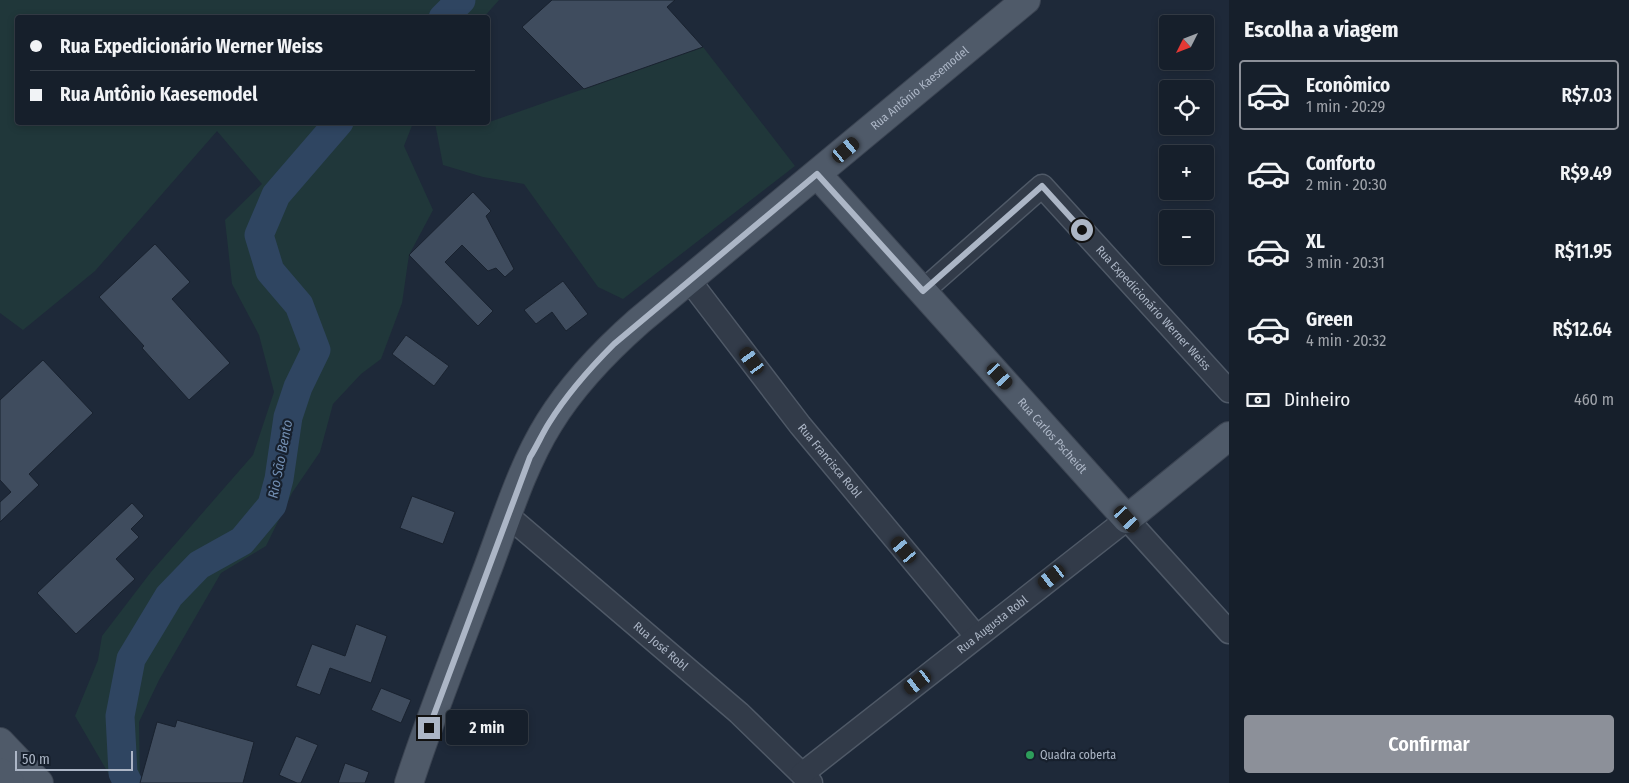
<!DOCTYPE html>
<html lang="pt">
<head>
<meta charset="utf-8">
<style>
	:root { --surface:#161f2b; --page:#1f2733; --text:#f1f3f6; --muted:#9ea2a9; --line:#353d47; --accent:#8c9099 }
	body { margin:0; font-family:"Fira Sans Condensed",sans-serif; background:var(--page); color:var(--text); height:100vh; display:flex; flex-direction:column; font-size:19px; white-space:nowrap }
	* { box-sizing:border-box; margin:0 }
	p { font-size:16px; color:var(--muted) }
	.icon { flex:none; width:28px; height:28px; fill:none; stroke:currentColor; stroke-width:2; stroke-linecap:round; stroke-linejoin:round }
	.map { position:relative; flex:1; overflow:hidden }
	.details { display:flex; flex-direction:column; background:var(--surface); width:400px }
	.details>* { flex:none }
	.hud { position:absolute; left:15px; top:15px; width:475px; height:110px; border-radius:5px; box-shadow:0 2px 8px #0003,0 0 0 1px var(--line); display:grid; align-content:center; height:110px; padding:0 15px; background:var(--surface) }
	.needle { width:32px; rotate:228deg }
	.buttons { position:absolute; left:1159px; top:15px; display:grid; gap:10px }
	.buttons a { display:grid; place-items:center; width:55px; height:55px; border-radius:5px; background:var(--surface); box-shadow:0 2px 8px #0003,0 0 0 1px var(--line); font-size:25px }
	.scale { position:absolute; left:15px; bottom:12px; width:118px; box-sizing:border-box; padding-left:5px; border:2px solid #acb6c6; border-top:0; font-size:14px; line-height:18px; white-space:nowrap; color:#acb6c6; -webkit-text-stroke:4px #17202d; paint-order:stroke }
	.end { position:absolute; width:22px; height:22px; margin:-11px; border:6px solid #acb6c6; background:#111; box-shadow:0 0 0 2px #111 }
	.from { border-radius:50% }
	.bubble { position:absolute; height:35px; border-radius:5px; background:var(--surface); box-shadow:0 2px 8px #0003,0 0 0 1px var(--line); font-size:16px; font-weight:600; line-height:35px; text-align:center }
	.car { position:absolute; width:15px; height:30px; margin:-15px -8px; border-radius:6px; box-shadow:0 0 4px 1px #0007; background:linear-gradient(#222 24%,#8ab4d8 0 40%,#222 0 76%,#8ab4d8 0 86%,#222 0) }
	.hud b { display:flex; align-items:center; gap:18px; height:48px; font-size:19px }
	.hud b+b { border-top:1px solid var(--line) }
	.hud i { width:12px; height:12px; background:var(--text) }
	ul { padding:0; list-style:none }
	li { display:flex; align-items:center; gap:15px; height:70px; margin:0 10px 8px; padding:0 5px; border:2px solid transparent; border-radius:5px }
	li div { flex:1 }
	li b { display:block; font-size:19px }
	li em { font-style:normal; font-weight:600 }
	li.selected { border-color:var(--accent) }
	li>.icon { width:45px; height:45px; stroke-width:1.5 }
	h2 { padding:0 15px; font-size:22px; line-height:60px }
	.pay { display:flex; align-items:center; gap:12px; height:55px; padding:0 15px; font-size:19px }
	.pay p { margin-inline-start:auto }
	.button { display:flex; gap:10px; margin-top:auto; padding:10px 15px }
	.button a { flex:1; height:58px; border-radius:5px; background:var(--accent); color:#fff; font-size:20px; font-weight:600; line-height:58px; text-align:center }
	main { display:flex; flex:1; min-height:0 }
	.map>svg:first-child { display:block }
	.green { fill:#20373a }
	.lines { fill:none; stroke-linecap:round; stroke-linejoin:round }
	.river { stroke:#2f4561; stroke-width:29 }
	.building { fill:#3f4c5e; stroke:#19222f }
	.minor-casing { stroke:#4f5967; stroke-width:25 }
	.major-casing { stroke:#3b4452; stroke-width:30 }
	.minor { stroke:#323b49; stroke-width:22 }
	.major { stroke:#4f5a69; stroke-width:28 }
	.route { stroke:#acb6c6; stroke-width:6 }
	.leisure-dot { fill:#2e9e5b; stroke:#17202d; stroke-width:2 }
	.labels { text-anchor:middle; stroke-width:4.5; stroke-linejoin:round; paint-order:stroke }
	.street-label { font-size:12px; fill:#acb6c6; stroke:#17202d }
	.poi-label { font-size:12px; fill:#acb6c6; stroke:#17202d; text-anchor:start }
	.water-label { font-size:14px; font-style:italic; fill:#718db1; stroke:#17202d }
</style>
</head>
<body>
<main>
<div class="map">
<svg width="1229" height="783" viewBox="0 0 1229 783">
	<rect width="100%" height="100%" fill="#1e2939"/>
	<path class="green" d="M0,0h499l-16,18h-465v104l395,1 -9,23 29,64 -24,45 -7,48 -21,56 -20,15 -28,30 -13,48 -28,41 -26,53 -45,27 -62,107 -20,42 1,61h-26l-39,-67 23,-56 4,-24 49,-64 102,-117 21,-63 -15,-57 -27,-51 -7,-64 37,-36 -45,-53 -122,140 -72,59 -23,-17z
		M703,47l92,119 -172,133 -25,-12 -74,-103 -41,-7 -40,-12 -8,-42h44l2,2z"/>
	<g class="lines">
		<path class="river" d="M443,18l18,-18
			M128,783l-5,-10 -3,-57 11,-57 38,-63 30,-31 43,-24 30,-36 7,-26 9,-62 10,-30 18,-37 -17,-45 -29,-34 -11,-36 17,-40 63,-73"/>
	</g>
	<path class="building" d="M552,0h123l-8,7 36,40 -119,42 -62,-62z
		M473,192l18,19 -5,5 28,53 -9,8 -9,-9 -8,3 -26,-26 -17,17 48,49 -15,15 -69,-71z
		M155,244l35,38 -18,17 58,64 -41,37 -47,-52 2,-2 -45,-49z
		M563,281l25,33 -22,17 -14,-19 -16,12 -12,-14z
		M406,335l43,31 -15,20 -42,-32z
		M43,360l50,53 -64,61 10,11 -39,37v-20l11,-10 -11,-12v-80z
		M412,496l43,16 -12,32 -43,-16z
		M132,503l12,13 -13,13 8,8 -23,22 19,20 -59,55 -39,-41z
		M356,624l31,12 -16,47 -41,-15 -10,27 -24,-9 16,-42 33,12z
		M381,688l30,12 -10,23 -30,-13z
		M177,720l77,22 -11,41h-103l17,-61 18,5z
		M296,736l22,9 -17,38h-4l-18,-8z
		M345,763l24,9 -4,11h-27z"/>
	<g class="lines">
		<g class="minor-casing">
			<g id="minor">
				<path id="s1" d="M689,280l111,145 176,211"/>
				<path id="s2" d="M923,291l119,-105 187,205"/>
				<path id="s3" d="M507,515l232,198 72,70"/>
				<path id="s4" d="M802,774l325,-255 102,113"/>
			</g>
		</g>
		<g class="major-casing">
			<g id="major">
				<path id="s5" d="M817,174l310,345 102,-83"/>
				<path d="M0,742l39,41"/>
				<path d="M0,772l10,11"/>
				<path id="s6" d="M409,783c23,-71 51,-140 77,-210 19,-50 35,-105 63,-150 24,-39 56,-72 90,-102l387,-321"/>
			</g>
		</g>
		<use href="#minor" class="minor"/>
		<use href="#major" class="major"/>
	</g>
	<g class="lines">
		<path class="route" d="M429,728l101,-271c7,-11 12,-23 19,-34 18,-29 41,-55 65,-79l203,-170 106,117 119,-105 40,44"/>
	</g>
	<circle class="leisure-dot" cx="1030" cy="755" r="5"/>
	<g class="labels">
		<g class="street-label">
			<text dy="4" stroke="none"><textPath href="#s6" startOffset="888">Rua Antônio Kaesemodel</textPath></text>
			<text dy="4" stroke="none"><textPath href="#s2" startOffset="324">Rua Expedicionário Werner Weiss</textPath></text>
			<text dy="4" stroke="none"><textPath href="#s5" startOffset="352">Rua Carlos Pscheidt</textPath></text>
			<text dy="4" stroke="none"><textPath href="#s1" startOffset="229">Rua Francisca Robl</textPath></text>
			<text dy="4" stroke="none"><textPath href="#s4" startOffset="242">Rua Augusta Robl</textPath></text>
			<text dy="4" stroke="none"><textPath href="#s3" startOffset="202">Rua José Robl</textPath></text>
		</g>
		<g class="poi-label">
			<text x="1040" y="759">Quadra coberta</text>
		</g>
		<g class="water-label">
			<text transform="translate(280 459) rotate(-79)" y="5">Rio São Bento</text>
		</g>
	</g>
</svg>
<div class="buttons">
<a><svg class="needle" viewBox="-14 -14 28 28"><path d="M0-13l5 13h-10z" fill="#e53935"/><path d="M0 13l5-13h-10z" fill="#9ea2a9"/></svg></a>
<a><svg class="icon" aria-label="locate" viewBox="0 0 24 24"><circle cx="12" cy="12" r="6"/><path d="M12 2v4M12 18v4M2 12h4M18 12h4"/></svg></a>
<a>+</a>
<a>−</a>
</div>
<div class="scale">50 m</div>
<i class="end from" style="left:1082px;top:230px"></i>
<i class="end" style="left:429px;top:728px"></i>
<div class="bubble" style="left:446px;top:710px;width:82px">2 min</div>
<i class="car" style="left:846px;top:150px;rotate:50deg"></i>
<i class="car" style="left:752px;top:361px;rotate:324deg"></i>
<i class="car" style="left:1000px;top:376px;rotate:138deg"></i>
<i class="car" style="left:1127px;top:519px;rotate:138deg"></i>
<i class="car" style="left:904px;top:550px;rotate:320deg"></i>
<i class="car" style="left:1052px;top:577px;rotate:232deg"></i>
<i class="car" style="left:918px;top:682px;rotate:232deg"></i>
<div class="hud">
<b><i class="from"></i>Rua Expedicionário Werner Weiss</b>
<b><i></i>Rua Antônio Kaesemodel</b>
</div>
</div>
<section class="details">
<h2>Escolha a viagem</h2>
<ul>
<li class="selected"><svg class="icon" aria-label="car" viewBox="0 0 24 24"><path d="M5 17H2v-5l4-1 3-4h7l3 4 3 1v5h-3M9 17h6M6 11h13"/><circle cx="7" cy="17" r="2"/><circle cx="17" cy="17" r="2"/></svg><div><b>Econômico</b><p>1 min · 20:29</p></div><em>R$7.03</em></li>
<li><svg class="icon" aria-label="car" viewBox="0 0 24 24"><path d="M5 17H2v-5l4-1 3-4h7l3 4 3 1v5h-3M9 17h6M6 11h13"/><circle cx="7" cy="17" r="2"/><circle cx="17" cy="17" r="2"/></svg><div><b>Conforto</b><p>2 min · 20:30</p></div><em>R$9.49</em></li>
<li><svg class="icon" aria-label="car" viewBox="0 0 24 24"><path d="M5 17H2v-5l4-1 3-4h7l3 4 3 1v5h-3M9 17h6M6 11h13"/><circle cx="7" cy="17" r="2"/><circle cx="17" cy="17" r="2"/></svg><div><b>XL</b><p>3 min · 20:31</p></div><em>R$11.95</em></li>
<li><svg class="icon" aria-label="car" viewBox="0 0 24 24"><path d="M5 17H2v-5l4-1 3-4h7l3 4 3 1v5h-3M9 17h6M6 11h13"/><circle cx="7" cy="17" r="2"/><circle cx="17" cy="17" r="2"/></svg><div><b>Green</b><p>4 min · 20:32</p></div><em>R$12.64</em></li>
</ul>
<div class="pay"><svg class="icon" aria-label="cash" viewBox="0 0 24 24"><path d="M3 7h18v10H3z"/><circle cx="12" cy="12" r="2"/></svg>Dinheiro<p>460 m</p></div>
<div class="button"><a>Confirmar</a></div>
</section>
</main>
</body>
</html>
